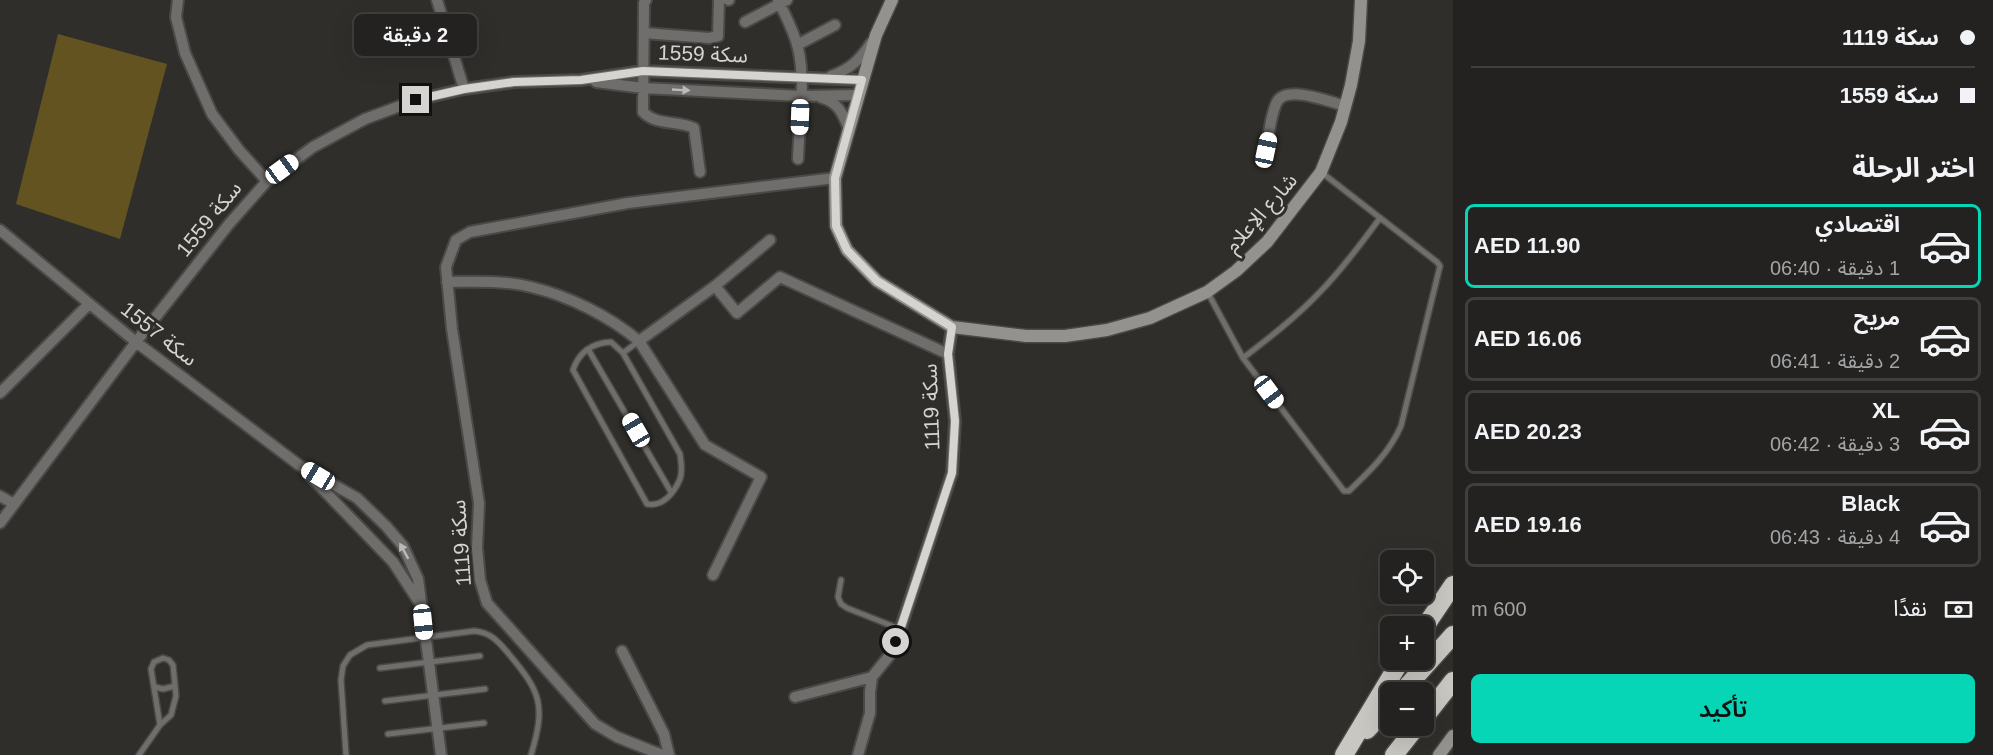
<!DOCTYPE html>
<html lang="ar">
<head>
<meta charset="utf-8">
<style>
	:root { --surface:#232220; --page:#2b2a29; --text:#f1f3f6; --muted:#a3a4a5; --line:#403f3e; --accent:#06d5b6 }
	body { margin:0; font-family:Helvetica,"Noto Sans Arabic",sans-serif; background:var(--page); color:var(--text); direction:rtl; height:100vh; display:flex; flex-direction:column; font-size:22px; white-space:nowrap }
	* { box-sizing:border-box; margin:0 }
	p { font-size:20px; color:var(--muted) }
	.icon { flex:none; width:33px; height:33px; fill:none; stroke:currentColor; stroke-width:2; stroke-linecap:round; stroke-linejoin:round }
	.map { position:relative; flex:1; overflow:hidden; direction:ltr }
	.side { display:flex; flex-direction:column; background:var(--surface); width:540px }
	.side>* { flex:none }
	.guide { display:grid; align-content:center; height:132px; padding:0 18px; background:var(--surface) }
	.tools { position:absolute; left:1380px; top:550px; display:grid; gap:12px }
	.tools a { display:grid; place-items:center; width:54px; height:54px; border-radius:9px; background:var(--surface); box-shadow:0 6px 24px #0002,0 0 0 2px var(--line); font-size:30px }
	.end { position:absolute; width:27px; height:27px; margin:-14px; border:8px solid #d5d4d1; background:#111; box-shadow:0 0 0 3px #111 }
	.from { border-radius:50% }
	.bubble { position:absolute; height:42px; border-radius:9px; background:var(--surface); box-shadow:0 6px 24px #0002,0 0 0 2px var(--line); font-size:20px; font-weight:600; line-height:42px; text-align:center; direction:rtl }
	.car { position:absolute; width:18px; height:36px; margin:-18px -9px; border-radius:8px; box-shadow:0 0 4px 2px #0007; background:linear-gradient(#fff 24%,#345 0 40%,#fff 0 76%,#345 0 86%,#fff 0) }
	.guide b { display:flex; align-items:center; gap:21px; height:57px; font-size:22px }
	.guide b+b { border-top:2px solid var(--line) }
	.guide i { width:15px; height:15px; background:var(--text) }
	ul { padding:0; list-style:none }
	li { display:flex; align-items:center; gap:18px; height:84px; margin:0 12px 9px; padding:0 6px; border:3px solid var(--line); border-radius:9px }
	li div { flex:1 }
	li b { display:block; font-size:22px }
	li em { font-style:normal; font-weight:600 }
	li.selected { border-color:var(--accent) }
	li>.icon { width:54px; height:54px; stroke-width:1.5 }
	h2 { padding:0 18px; font-size:27px; line-height:72px }
	.pay { display:flex; align-items:center; gap:15px; height:66px; padding:0 18px; font-size:22px }
	.pay p { margin-inline-start:auto }
	.primary-button { display:flex; gap:12px; margin-top:auto; padding:12px 18px }
	.primary-button a { flex:1; height:69px; border-radius:9px; background:var(--accent); color:#111; font-size:24px; font-weight:600; line-height:69px; text-align:center }
	main { display:flex; flex:1; min-height:0 }
	.map>svg:first-child { display:block }
	.green { fill:#625321 }
	.lines { fill:none; stroke-linecap:round; stroke-linejoin:round }
	.lane-casing { stroke:#4a4945; stroke-width:8 }
	.street-casing { stroke:#4a4945; stroke-width:14 }
	.secondary-casing { stroke:#4a4945; stroke-width:15 }
	.highway-casing { stroke:#4a4945; stroke-width:21 }
	.lane { stroke:#6f6e6c; stroke-width:5 }
	.street { stroke:#6f6e6c; stroke-width:10 }
	.secondary { stroke:#93928e; stroke-width:12 }
	.highway { stroke:#c8c7c1; stroke-width:18 }
	.oneway { fill:#bcbab8 }
	.route { stroke:#d5d4d1; stroke-width:8 }
	.labels { text-anchor:middle; stroke-width:6; stroke-linejoin:round; paint-order:stroke }
	.street-label { font-size:21px; fill:#d5d4d1; stroke:#2f2e2a }
</style>
</head>
<body>
<main>
<section class="side">
<div class="guide">
<b><i class="from"></i>سكة 1119</b>
<b><i></i>سكة 1559</b>
</div>
<h2>اختر الرحلة</h2>
<ul>
<li class="selected"><svg class="icon" aria-label="car" viewBox="0 0 24 24"><path d="M5 17H2v-5l4-1 3-4h7l3 4 3 1v5h-3M9 17h6M6 11h13"/><circle cx="7" cy="17" r="2"/><circle cx="17" cy="17" r="2"/></svg><div><b>اقتصادي</b><p>1 دقيقة · 06:40</p></div><em>AED 11.90</em></li>
<li><svg class="icon" aria-label="car" viewBox="0 0 24 24"><path d="M5 17H2v-5l4-1 3-4h7l3 4 3 1v5h-3M9 17h6M6 11h13"/><circle cx="7" cy="17" r="2"/><circle cx="17" cy="17" r="2"/></svg><div><b>مريح</b><p>2 دقيقة · 06:41</p></div><em>AED 16.06</em></li>
<li><svg class="icon" aria-label="car" viewBox="0 0 24 24"><path d="M5 17H2v-5l4-1 3-4h7l3 4 3 1v5h-3M9 17h6M6 11h13"/><circle cx="7" cy="17" r="2"/><circle cx="17" cy="17" r="2"/></svg><div><b>XL</b><p>3 دقيقة · 06:42</p></div><em>AED 20.23</em></li>
<li><svg class="icon" aria-label="car" viewBox="0 0 24 24"><path d="M5 17H2v-5l4-1 3-4h7l3 4 3 1v5h-3M9 17h6M6 11h13"/><circle cx="7" cy="17" r="2"/><circle cx="17" cy="17" r="2"/></svg><div><b>Black</b><p>4 دقيقة · 06:43</p></div><em>AED 19.16</em></li>
</ul>
<div class="pay"><svg class="icon" aria-label="cash" viewBox="0 0 24 24"><path d="M3 7h18v10H3z"/><circle cx="12" cy="12" r="2"/></svg>نقدًا<p>600 m</p></div>
<div class="primary-button"><a>تأكيد</a></div>
</section>
<div class="map">
<svg width="1453" height="755" viewBox="0 0 1453 755">
	<rect width="100%" height="100%" fill="#2f2e2a"/>
	<path class="green" d="M58,34l109,30 -47,175 -104,-35z"/>
	<g class="lines">
		<g class="lane-casing">
			<path id="lane" d="M1208,293l35,65 101,133h5c21,-20 40,-38 52,-65l39,-160 -3,-4 -116,-90
				M611,342l12,11 57,101c1,8 3,17 0,25 -6,14 -17,28 -33,25l-74,-134c6,-18 19,-27 38,-28z
				M588,349l83,143
				M623,353l16,-12
				M1243,358c26,-20 52,-40 75,-64 23,-23 43,-50 62,-76
				M841,580l-3,17 3,7 6,4 53,21
				M163,658l6,2 4,5 3,31 -5,19 -11,10 -9,-56 3,-7z
				M380,668l100,-12
				M155,687l8,2 12,-3
				M385,701l100,-12
				M388,734l96,-11
				M139,755l21,-30
				M346,755l-5,-75 2,-14 7,-11 17,-10 107,-14c16,1 24,10 34,22 33,39 38,52 23,102"/>
		</g>
		<g class="street-casing">
			<path id="street" d="M178,0l-2,17 9,36 27,61 27,36 28,31
				M437,0l27,89
				M646,0l-2,3 -1,109c14,14 33,8 51,16l6,44
				M728,0h1
				M778,0c7,15 16,31 20,48 8,33 1,77 0,111
				M745,22l42,-22
				M644,33l65,5 9,-2 1,-36
				M797,45l38,-20
				M831,76c19,-7 29,-16 40,-33
				M596,82l47,6 158,8 57,-1
				M822,98c16,4 21,16 27,31
				M1266,150c3,-15 4,-32 10,-46 8,-21 53,-2 70,2
				M0,230l136,112 163,123 58,33 29,28 17,20 15,33 23,176
				M447,282c27,0 57,-2 84,5 38,9 78,29 108,54l76,-55 22,27 43,-36 168,77
				M715,286l55,-46
				M639,341l66,104 56,32 -48,98
				M0,393l89,-89
				M310,476l83,86 26,40
				M0,496l14,8
				M0,523l136,-181 93,-118 38,-43 46,-34 52,-28 51,-19 48,-11 50,-7 67,-2 62,-9 219,9
				M622,651l42,83 5,21
				M795,697l77,-20
				M662,755l-45,-18 -22,-13 -108,-121 -7,-23 -3,-32 2,-45 -27,-174 -6,-62 10,-27 14,-8 158,-29 207,-25
				M858,755l12,-42v-21l2,-15 17,-21 7,-14 56,-169 3,-52 -7,-67 4,-27"/>
		</g>
		<g class="secondary-casing">
			<path id="secondary" d="M892,0l-16,35 -41,143 1,48 11,24 30,31 75,46 74,9h39l42,-6 43,-12 57,-26 29,-21 31,-29 54,-70 20,-50 10,-37 8,-44 2,-41
				M1439,755l14,-19"/>
		</g>
		<g class="highway-casing">
			<path id="highway" d="M1424,628l29,-43
				M1401,693l52,-58
				M1424,718l29,-37
				M1367,730l23,-25
				M1344,755l57,-95
				M1394,755l23,-29"/>
		</g>
		<use href="#lane" class="lane"/>
		<use href="#street" class="street"/>
		<use href="#secondary" class="secondary"/>
		<use href="#highway" class="highway"/>
	</g>
	<defs><path id="oneway-solid" d="M-6-.8H1V-3.2L6.5 0L1 3.2V.8H-6Z" transform="scale(1.5)"/></defs>
	<g class="oneway">
		<use href="#oneway-solid" transform="translate(681 90) rotate(3)"/>
		<use href="#oneway-solid" transform="translate(404 551) rotate(-119)"/>
	</g>
	<g class="lines">
		<path class="route" d="M416,100l48,-11 50,-7 67,-2 62,-9 219,9 -27,98 1,48 11,24 30,31 75,46 -4,27 7,67 -3,52 -56,169"/>
	</g>
	<g class="labels">
		<g class="street-label">
			<text transform="translate(703 54) rotate(2)" y="7">سكة 1559</text>
			<text transform="translate(1261 213) rotate(-49)" y="7">شارع الإعلام</text>
			<text transform="translate(209 219) rotate(-51)" y="7">سكة 1559</text>
			<text transform="translate(159 334) rotate(38)" y="7">سكة 1557</text>
			<text transform="translate(931 407) rotate(-92)" y="7">سكة 1119</text>
			<text transform="translate(461 543) rotate(-94)" y="7">سكة 1119</text>
		</g>
	</g>
</svg>
<div class="tools">
<a><svg class="icon" aria-label="locate" viewBox="0 0 24 24"><circle cx="12" cy="12" r="6"/><path d="M12 2v4M12 18v4M2 12h4M18 12h4"/></svg></a>
<a>+</a>
<a>−</a>
</div>
<i class="end from" style="left:896px;top:642px"></i>
<i class="end" style="left:416px;top:100px"></i>
<div class="bubble" style="left:354px;top:14px;width:123px">2 دقيقة</div>
<i class="car" style="left:800px;top:117px;rotate:182deg"></i>
<i class="car" style="left:1266px;top:150px;rotate:12deg"></i>
<i class="car" style="left:282px;top:169px;rotate:54deg"></i>
<i class="car" style="left:1269px;top:392px;rotate:143deg"></i>
<i class="car" style="left:636px;top:430px;rotate:330deg"></i>
<i class="car" style="left:318px;top:476px;rotate:301deg"></i>
<i class="car" style="left:423px;top:622px;rotate:174deg"></i>
</div>
</main>
</body>
</html>
